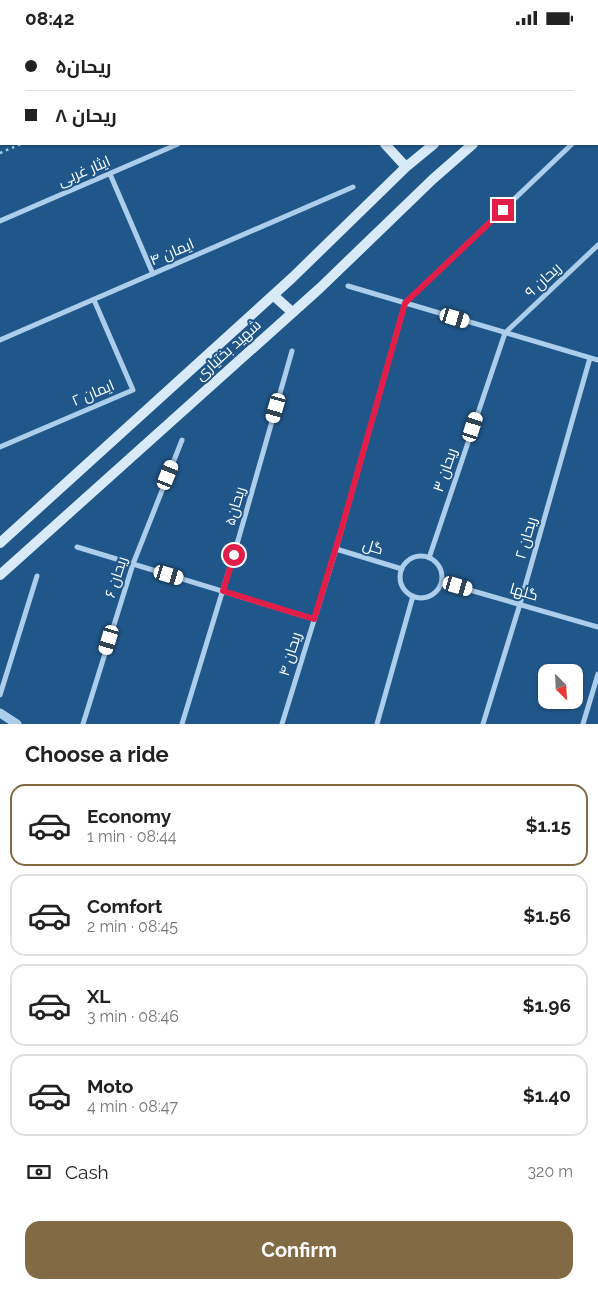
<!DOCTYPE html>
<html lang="en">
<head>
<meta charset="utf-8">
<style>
	:root { --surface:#fff; --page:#f6f6f6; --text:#222; --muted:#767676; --line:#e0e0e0; --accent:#826b44 }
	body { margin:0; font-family:Raleway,Cairo,sans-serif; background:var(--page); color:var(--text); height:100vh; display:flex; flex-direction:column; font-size:19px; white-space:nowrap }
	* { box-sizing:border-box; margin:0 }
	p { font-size:16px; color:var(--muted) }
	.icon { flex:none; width:28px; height:28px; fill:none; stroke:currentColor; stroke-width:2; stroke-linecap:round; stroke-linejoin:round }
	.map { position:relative; height:689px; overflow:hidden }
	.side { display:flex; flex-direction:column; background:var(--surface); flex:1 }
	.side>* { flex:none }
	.top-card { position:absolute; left:0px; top:0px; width:599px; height:110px; box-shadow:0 1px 4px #0004; display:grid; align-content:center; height:110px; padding:0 25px; background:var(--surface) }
	.needle { width:32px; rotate:156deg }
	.fabs { position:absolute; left:538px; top:629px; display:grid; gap:10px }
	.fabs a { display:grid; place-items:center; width:45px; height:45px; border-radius:10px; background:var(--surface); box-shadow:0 1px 4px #0004; font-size:25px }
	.end { position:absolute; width:22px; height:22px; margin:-11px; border:6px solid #e11d48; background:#fff; box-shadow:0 0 0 2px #fff }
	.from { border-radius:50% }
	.car { position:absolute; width:15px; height:30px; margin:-15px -8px; border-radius:6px; box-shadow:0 0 4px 1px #0007; background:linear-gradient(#fff 24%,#345 0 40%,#fff 0 76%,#345 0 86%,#fff 0) }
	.top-card b { display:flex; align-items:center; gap:18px; height:48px; font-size:19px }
	.top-card b+b { border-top:1px solid var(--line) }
	.top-card i { width:12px; height:12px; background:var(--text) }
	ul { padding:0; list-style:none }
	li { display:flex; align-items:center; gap:15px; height:82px; margin:0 10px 8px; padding:0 15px; border:2px solid var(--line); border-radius:15px }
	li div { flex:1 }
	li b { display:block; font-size:19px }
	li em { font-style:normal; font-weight:700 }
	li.active { border-color:var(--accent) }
	li>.icon { width:45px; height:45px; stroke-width:1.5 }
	h2 { padding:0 25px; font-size:22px; line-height:60px }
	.pay { display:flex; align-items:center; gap:12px; height:55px; padding:0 25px; font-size:19px }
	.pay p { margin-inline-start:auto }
	.action { display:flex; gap:10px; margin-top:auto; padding:10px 25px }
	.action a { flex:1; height:58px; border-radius:15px; background:var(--accent); color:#fff; font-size:20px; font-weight:700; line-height:58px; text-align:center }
	.status { display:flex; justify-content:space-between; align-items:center; height:35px; padding:0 25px; background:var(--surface); direction:ltr }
	.status svg { height:14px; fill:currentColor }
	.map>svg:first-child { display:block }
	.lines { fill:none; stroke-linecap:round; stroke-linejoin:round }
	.path { stroke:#acceeb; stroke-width:2.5; stroke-dasharray:2.5 4; stroke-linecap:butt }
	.minor { stroke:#acceeb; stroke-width:5 }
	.tertiary { stroke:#acceeb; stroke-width:9 }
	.secondary { stroke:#d8e9f8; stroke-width:10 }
	.route { stroke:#e11d48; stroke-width:6 }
	.labels { text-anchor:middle; stroke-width:4; stroke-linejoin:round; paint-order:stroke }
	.street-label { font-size:15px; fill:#fff; stroke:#20578a }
</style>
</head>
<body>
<div class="status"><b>08:42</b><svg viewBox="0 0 49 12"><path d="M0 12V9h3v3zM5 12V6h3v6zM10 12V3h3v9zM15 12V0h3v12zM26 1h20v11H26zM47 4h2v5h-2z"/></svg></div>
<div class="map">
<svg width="598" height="689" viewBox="0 0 598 689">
	<rect width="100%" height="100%" fill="#20578a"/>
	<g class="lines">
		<path class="path" d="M80,0v1
			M166,0v1
			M42,1l3,-1
			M118,1l3,-1
			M275,1l3,-1
			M0,20l1,2
			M0,52h1
			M0,118l21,-9"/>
		<path class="minor" d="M598,85v-1
			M110,139l43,100
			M0,186l178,-77
			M348,251l250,74
			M0,305l353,-153
			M0,412l133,-57 -39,-90
			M77,512l237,72
			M336,514l66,20
			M400 542a21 21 0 1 1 42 0a21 21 0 1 1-42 0Z
			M429,523l76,-225 93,-88
			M442,547l156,45
			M0,660l37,-119
			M83,689l50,-160 49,-124
			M182,689l57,-187 53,-186
			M282,689l54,-175 69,-246 167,-159
			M377,689l36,-128
			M483,689l37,-120 70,-246
			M583,689l15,-50"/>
		<path class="tertiary" d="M598,18v1
			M0,678l17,11"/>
		<path class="secondary" d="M330,0l1,1
			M359,0v1
			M579,0l1,1
			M557,1l2,-1
			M597,1l1,-1
			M385,109l21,23
			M273,260l19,17
			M0,508l292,-265 114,-111 28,-23
			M0,540l320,-287 113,-109 40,-35"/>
	</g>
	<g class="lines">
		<path class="route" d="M234,520l-11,36 91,28 26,-85 65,-231 98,-93"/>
	</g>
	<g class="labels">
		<g class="street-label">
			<text transform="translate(84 136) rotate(-23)" y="5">ایثار غربی</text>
			<text transform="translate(172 217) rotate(-23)" y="5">ایمان ۴</text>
			<text transform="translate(543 245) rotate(-43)" y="5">ریحان ۹</text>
			<text transform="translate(228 315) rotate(-42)" y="5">شهید بختیاری</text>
			<text transform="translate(93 358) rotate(-23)" y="5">ایمان ۲</text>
			<text transform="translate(445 435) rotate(-71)" y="5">ریحان ۳</text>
			<text transform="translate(235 471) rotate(-74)" y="5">ریحان۵</text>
			<text transform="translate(526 503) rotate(-74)" y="5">ریحان ۲</text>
			<text transform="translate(373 512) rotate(17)" y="5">گل</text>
			<text transform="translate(116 542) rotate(-72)" y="5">ریحان ۶</text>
			<text transform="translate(524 557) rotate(16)" y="5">گلها</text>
			<text transform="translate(290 619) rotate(-73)" y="5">ریحان ۴</text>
		</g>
	</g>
</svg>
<div class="fabs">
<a><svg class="needle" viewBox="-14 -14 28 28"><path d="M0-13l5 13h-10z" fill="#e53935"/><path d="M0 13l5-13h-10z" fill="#767676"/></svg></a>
</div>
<i class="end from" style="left:234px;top:520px"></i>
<i class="end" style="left:503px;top:175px"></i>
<i class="car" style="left:455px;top:283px;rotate:107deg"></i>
<i class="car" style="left:276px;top:373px;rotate:196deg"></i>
<i class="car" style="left:473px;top:392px;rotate:18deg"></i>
<i class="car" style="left:168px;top:440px;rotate:22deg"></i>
<i class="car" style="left:169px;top:540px;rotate:107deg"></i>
<i class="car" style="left:458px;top:551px;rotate:106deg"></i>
<i class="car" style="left:109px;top:605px;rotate:197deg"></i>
<div class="top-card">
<b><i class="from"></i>ریحان۵</b>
<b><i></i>ریحان ۸</b>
</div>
</div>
<section class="side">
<h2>Choose a ride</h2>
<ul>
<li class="active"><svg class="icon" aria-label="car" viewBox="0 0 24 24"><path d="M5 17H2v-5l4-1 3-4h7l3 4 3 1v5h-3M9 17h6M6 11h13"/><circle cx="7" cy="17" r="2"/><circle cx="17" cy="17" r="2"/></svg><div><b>Economy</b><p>1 min · 08:44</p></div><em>$1.15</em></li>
<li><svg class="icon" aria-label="car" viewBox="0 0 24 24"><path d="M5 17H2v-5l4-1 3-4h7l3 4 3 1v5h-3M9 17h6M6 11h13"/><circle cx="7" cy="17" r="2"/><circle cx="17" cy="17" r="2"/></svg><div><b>Comfort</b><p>2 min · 08:45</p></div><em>$1.56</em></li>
<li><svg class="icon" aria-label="car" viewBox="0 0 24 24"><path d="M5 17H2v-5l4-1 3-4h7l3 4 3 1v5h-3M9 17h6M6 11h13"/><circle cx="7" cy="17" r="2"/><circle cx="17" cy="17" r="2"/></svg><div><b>XL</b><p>3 min · 08:46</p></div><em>$1.96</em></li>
<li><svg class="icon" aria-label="car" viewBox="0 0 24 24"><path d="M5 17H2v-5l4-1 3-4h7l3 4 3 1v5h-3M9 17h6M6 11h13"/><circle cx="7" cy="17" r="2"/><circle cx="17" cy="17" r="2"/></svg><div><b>Moto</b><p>4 min · 08:47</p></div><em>$1.40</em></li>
</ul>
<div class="pay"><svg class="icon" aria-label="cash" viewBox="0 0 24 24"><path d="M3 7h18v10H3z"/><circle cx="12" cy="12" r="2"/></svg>Cash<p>320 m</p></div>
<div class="action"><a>Confirm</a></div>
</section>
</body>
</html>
